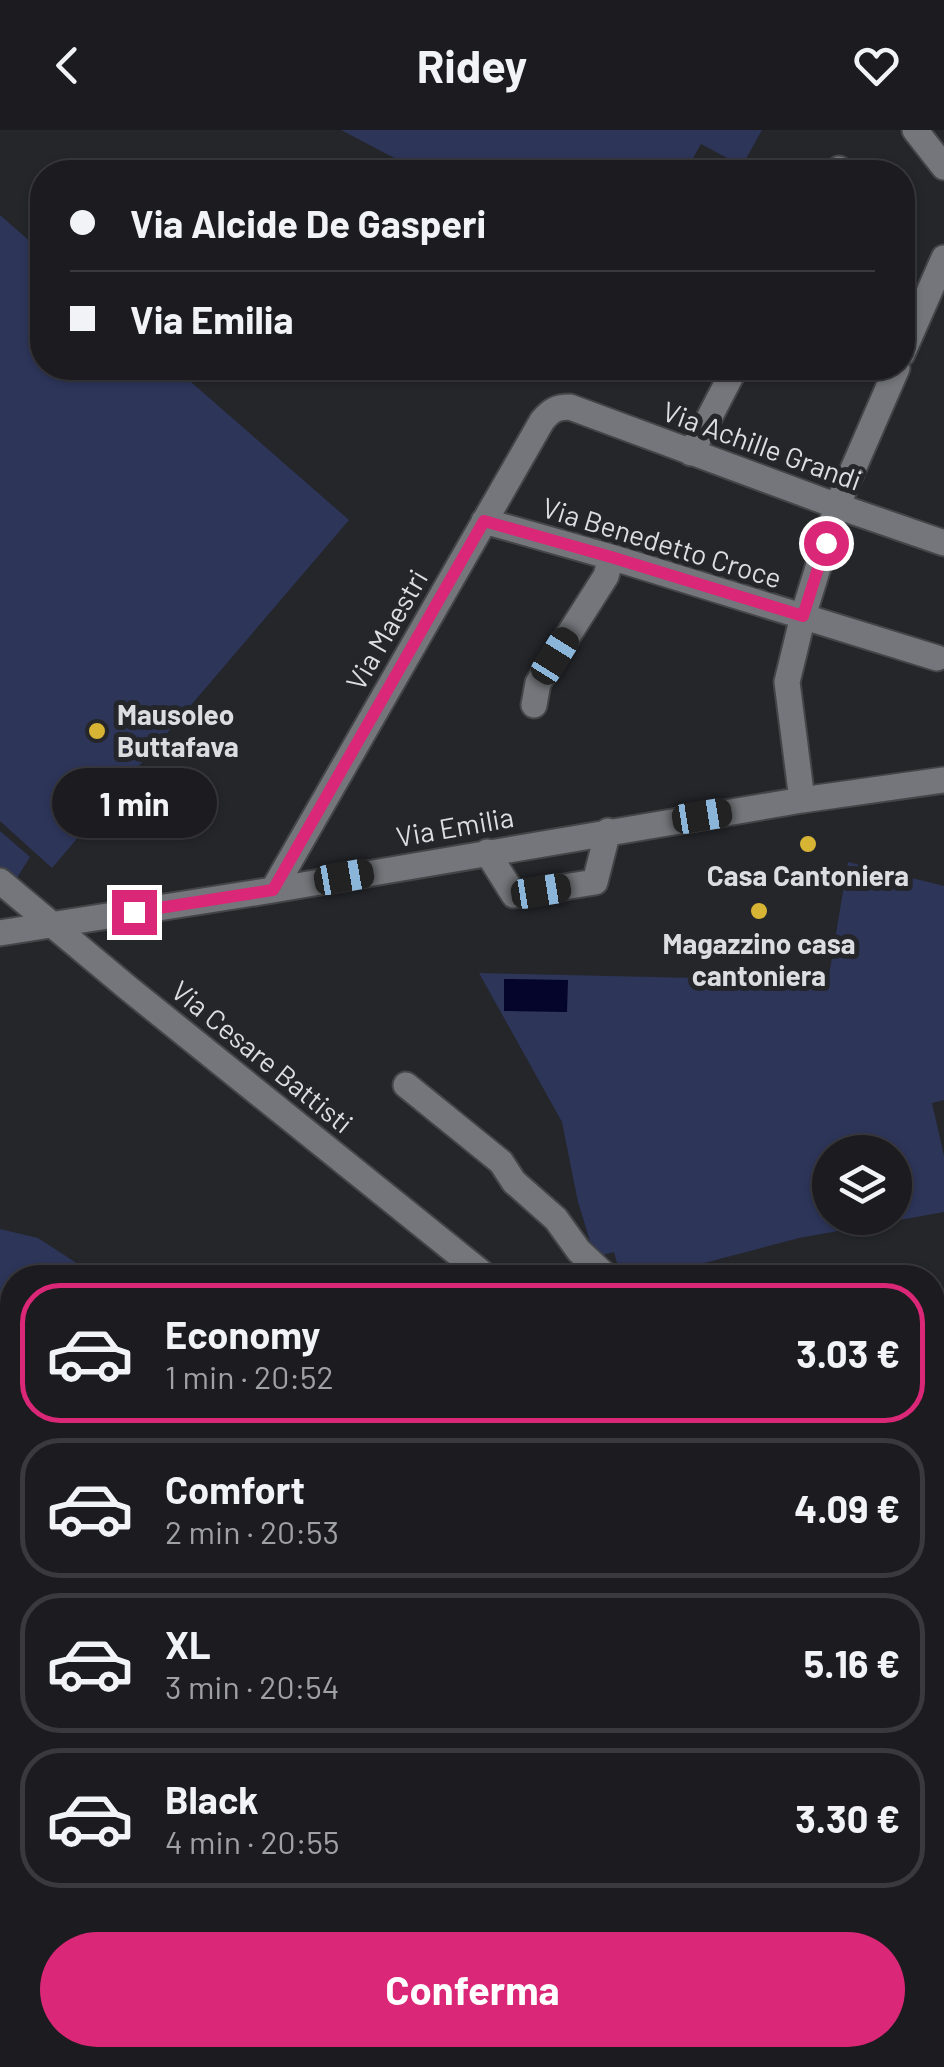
<!DOCTYPE html>
<html lang="it">
<head>
<meta charset="utf-8">
<style>
	:root { --surface:#1c1c20; --page:#29292d; --text:#f1f3f6; --muted:#a0a1a5; --line:#3a3a3e; --accent:#db2777 }
	body { margin:0; font-family:Barlow,sans-serif; background:var(--page); color:var(--text); height:100vh; display:flex; flex-direction:column; font-size:38px; white-space:nowrap }
	* { box-sizing:border-box; margin:0 }
	p { font-size:32px; color:var(--muted) }
	.icon { flex:none; width:55px; height:55px; fill:none; stroke:currentColor; stroke-width:2; stroke-linecap:round; stroke-linejoin:round }
	.map { position:relative; flex:1; overflow:hidden }
	.details { position:absolute; left:0px; top:1135px; width:945px; height:802px; display:flex; flex-direction:column; background:var(--surface); border-radius:40px 40px 0 0; box-shadow:0 2px 8px #0004,0 0 0 2px var(--line) }
	.details>* { flex:none }
	.guide { position:absolute; left:30px; top:30px; width:885px; height:220px; border-radius:40px; box-shadow:0 2px 8px #0004,0 0 0 2px var(--line); display:grid; align-content:center; height:220px; padding:0 40px; background:var(--surface) }
	.tools { position:absolute; left:812px; top:1005px; display:grid; gap:20px }
	.tools a { display:grid; place-items:center; width:100px; height:100px; border-radius:50%; background:var(--surface); box-shadow:0 2px 8px #0004,0 0 0 2px var(--line); font-size:50px }
	.end { position:absolute; width:45px; height:45px; margin:-22px; border:12px solid #db2777; background:#fff; box-shadow:0 0 0 5px #fff }
	.from { border-radius:50% }
	.bubble { position:absolute; height:70px; border-radius:35px; background:var(--surface); box-shadow:0 2px 8px #0004,0 0 0 2px var(--line); font-size:32px; font-weight:700; line-height:70px; text-align:center }
	.car { position:absolute; width:30px; height:60px; margin:-30px -15px; border-radius:12px; box-shadow:0 0 8px 2px #0007; background:linear-gradient(#222 24%,#8ab4d8 0 40%,#222 0 76%,#8ab4d8 0 86%,#222 0) }
	.guide b { display:flex; align-items:center; gap:35px; height:95px; font-size:38px }
	.guide b+b { border-top:2px solid var(--line) }
	.guide i { width:25px; height:25px; background:var(--text) }
	ul { padding:18px 0 0; list-style:none }
	li { display:flex; align-items:center; gap:30px; height:140px; margin:0 20px 15px; padding:0 20px; border:5px solid var(--line); border-radius:40px }
	li div { flex:1 }
	li b { display:block; font-size:38px }
	li em { font-style:normal; font-weight:700 }
	li.current { border-color:var(--accent) }
	li>.icon { width:90px; height:90px; stroke-width:1.5 }
	.primary-button { display:flex; gap:20px; margin-top:auto; padding:20px 40px }
	.primary-button a { flex:1; height:115px; border-radius:60px; background:var(--accent); color:#fff; font-size:40px; font-weight:700; line-height:115px; text-align:center }
	header { display:flex; justify-content:space-between; align-items:center; height:130px; padding:0 40px; background:var(--surface); font-size:45px; font-weight:700 }
	.map>svg:first-child { display:block }
	.green { fill:#2d3559; fill-rule:evenodd }
	.water { fill:#05042b }
	.lines { fill:none; stroke-linecap:round; stroke-linejoin:round }
	.minor-casing { stroke:#444548; stroke-width:29 }
	.minor { stroke:#74767b; stroke-width:25 }
	.route { stroke:#db2777; stroke-width:12 }
	.poi-dot { fill:#d7b434; stroke:#25262a; stroke-width:4 }
	.labels { text-anchor:middle; stroke-width:10; stroke-linejoin:round; paint-order:stroke }
	.street-label { font-size:28px; fill:#dcdde0; stroke:#25262a }
	.poi-label { font-size:28px; font-weight:bold; fill:#dcdde0; stroke:#25262a }
</style>
</head>
<body>
<header><svg class="icon" aria-label="back" viewBox="0 0 24 24"><path d="M15 5l-7 7 7 7"/></svg>Ridey<svg class="icon" aria-label="heart" viewBox="0 0 24 24"><path d="M12 20l-8-8c-3-5 5-10 8-4 3-6 11-1 8 4z"/></svg></header>
<div class="map">
<svg width="944" height="1937" viewBox="0 0 944 1937">
	<rect width="100%" height="100%" fill="#25262a"/>
	<path class="green" d="M341,0h421l-20,36 -41,-22 -16,28h-264z
		M0,85l42,37v116h133l174,152 -297,348 -52,-47z
		M0,701l30,26 -15,24 -15,-13z
		M848,732l96,24v214l-12,3 12,53v56l-145,26 -148,39h-30l-7,-25 -19,5 -17,-55 -16,-80 -83,-149 349,8zM830,1022h65v66h-65z
		M0,1099l38,9 60,39 -86,1v29l-12,-7z"/>
	<path class="water" d="M504,849l64,1 -1,32 -63,-1z
		M0,1170l12,7v68l-12,-9z
		M944,1873v64h-406l-28,-12h422l1,-49z"/>
	<g class="lines">
		<g class="minor-casing">
			<path id="minor" d="M915,0l29,37
				M837,42l2,-3
				M902,224l42,-96
				M691,323l44,-85
				M484,391l127,36 326,101
				M534,575l4,-22 68,-107 5,-19
				M802,670l-15,-118 16,-66 34,-110 60,-138
				M487,722l27,43 81,-13 13,-51
				M0,751l128,107 360,290
				M273,760l269,-469c9,-11 15,-14 28,-14l267,99 107,37
				M0,803l273,-43 529,-90 142,-20
				M406,955l95,77 13,20 42,37 23,32 29,27
				M932,1231l12,-4
				M932,1548l12,-44
				M0,1686l12,-1
				M932,1797l12,2
				M0,1851l12,59
				M0,1932l34,5
				M247,1937v-12
				M609,1937l9,-12"/>
		</g>
		<use href="#minor" class="minor"/>
	</g>
	<g class="lines">
		<path class="route" d="M134,782l139,-22 211,-369 127,36 192,59 23,-73"/>
	</g>
	<g class="poi-dot">
		<circle cx="97" cy="601" r="10"/>
		<circle cx="808" cy="714" r="10"/>
		<circle cx="759" cy="781" r="10"/>
	</g>
	<g class="labels">
		<g class="street-label">
			<text transform="translate(762 316) rotate(20)" y="10">Via Achille Grandi</text>
			<text transform="translate(662 413) rotate(17)" y="10">Via Benedetto Croce</text>
			<text transform="translate(387 500) rotate(-60)" y="10">Via Maestri</text>
			<text transform="translate(455 697) rotate(-10)" y="10">Via Emilia</text>
			<text transform="translate(262 927) rotate(39)" y="10">Via Cesare Battisti</text>
		</g>
		<g class="poi-label">
			<text x="117" y="595" text-anchor="start">Mausoleo<tspan x="117" dy="32">Buttafava</tspan></text>
			<text x="808" y="756">Casa Cantoniera</text>
			<text x="759" y="824">Magazzino casa<tspan x="759" dy="32">cantoniera</tspan></text>
		</g>
	</g>
</svg>
<div class="tools">
<a><svg class="icon" aria-label="layers" viewBox="0 0 24 24"><path d="M12 4l9 5-9 5-9-5zM3 14l9 5 9-5"/></svg></a>
</div>
<i class="end from" style="left:826px;top:413px"></i>
<i class="end" style="left:134px;top:782px"></i>
<div class="bubble" style="left:52px;top:638px;width:165px">1 min</div>
<i class="car" style="left:555px;top:526px;rotate:32deg"></i>
<i class="car" style="left:702px;top:686px;rotate:81deg"></i>
<i class="car" style="left:344px;top:747px;rotate:80deg"></i>
<i class="car" style="left:541px;top:761px;rotate:81deg"></i>
<div class="guide">
<b><i class="from"></i>Via Alcide De Gasperi</b>
<b><i></i>Via Emilia</b>
</div>
<section class="details">
<ul>
<li class="current"><svg class="icon" aria-label="car" viewBox="0 0 24 24"><path d="M5 17H2v-5l4-1 3-4h7l3 4 3 1v5h-3M9 17h6M6 11h13"/><circle cx="7" cy="17" r="2"/><circle cx="17" cy="17" r="2"/></svg><div><b>Economy</b><p>1 min · 20:52</p></div><em>3.03 €</em></li>
<li><svg class="icon" aria-label="car" viewBox="0 0 24 24"><path d="M5 17H2v-5l4-1 3-4h7l3 4 3 1v5h-3M9 17h6M6 11h13"/><circle cx="7" cy="17" r="2"/><circle cx="17" cy="17" r="2"/></svg><div><b>Comfort</b><p>2 min · 20:53</p></div><em>4.09 €</em></li>
<li><svg class="icon" aria-label="car" viewBox="0 0 24 24"><path d="M5 17H2v-5l4-1 3-4h7l3 4 3 1v5h-3M9 17h6M6 11h13"/><circle cx="7" cy="17" r="2"/><circle cx="17" cy="17" r="2"/></svg><div><b>XL</b><p>3 min · 20:54</p></div><em>5.16 €</em></li>
<li><svg class="icon" aria-label="car" viewBox="0 0 24 24"><path d="M5 17H2v-5l4-1 3-4h7l3 4 3 1v5h-3M9 17h6M6 11h13"/><circle cx="7" cy="17" r="2"/><circle cx="17" cy="17" r="2"/></svg><div><b>Black</b><p>4 min · 20:55</p></div><em>3.30 €</em></li>
</ul>
<div class="primary-button"><a>Conferma</a></div>
</section>
</div>
</body>
</html>
